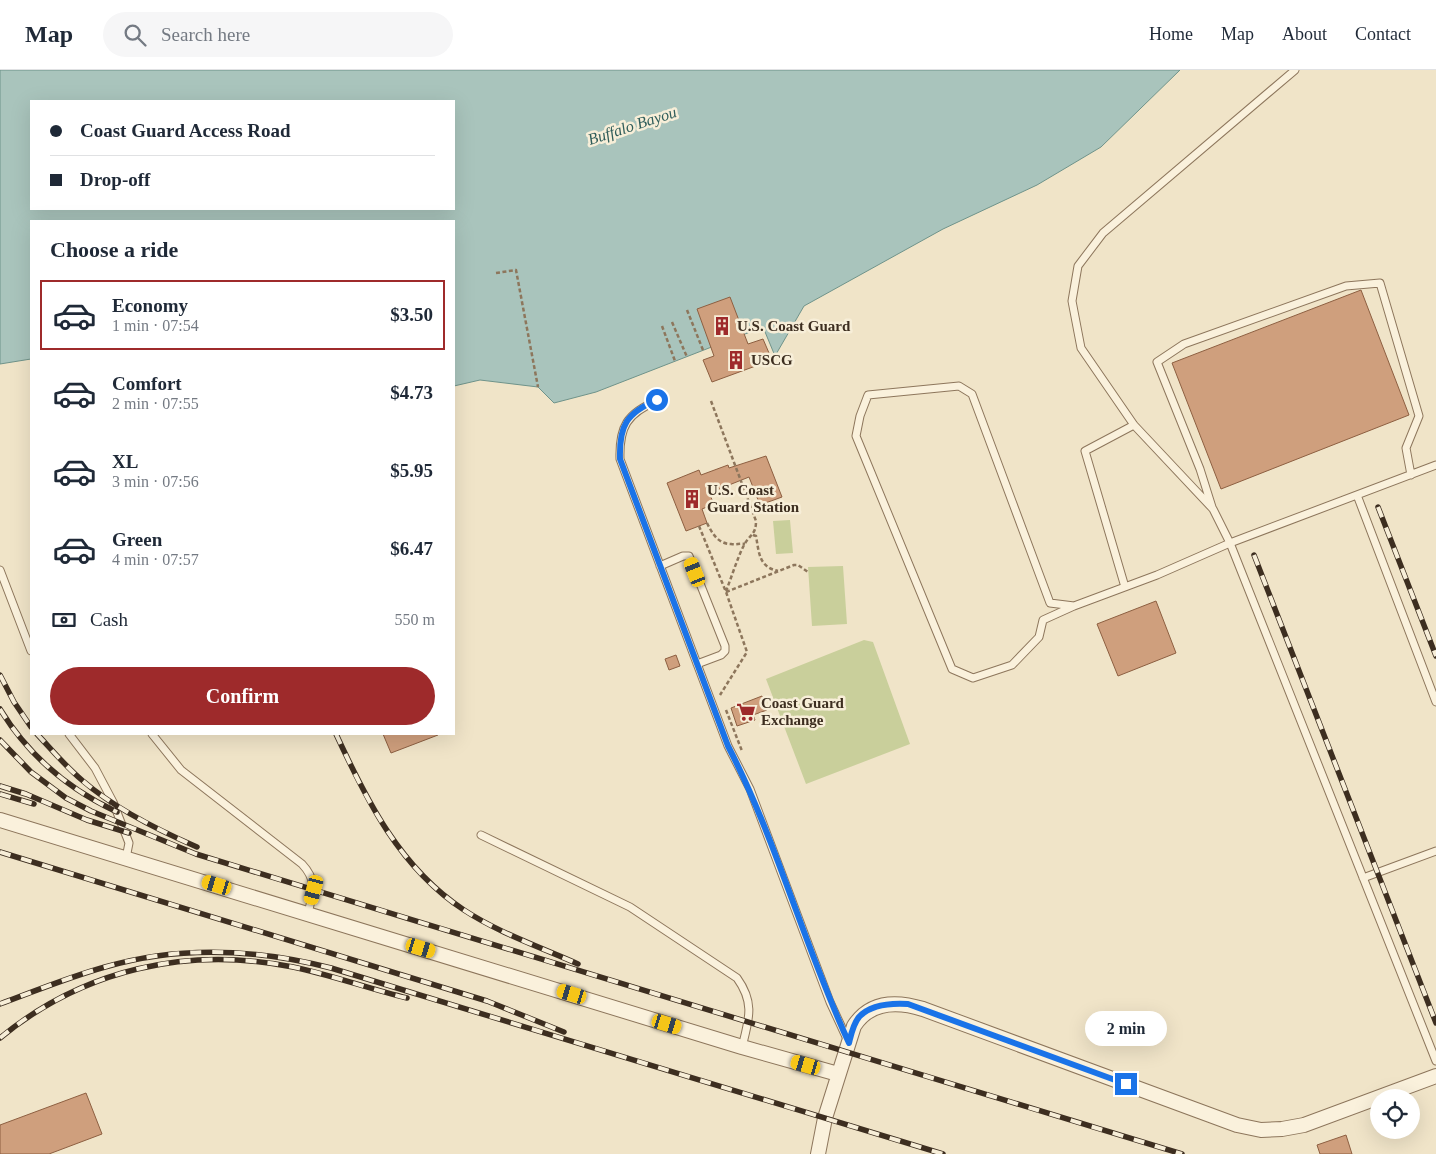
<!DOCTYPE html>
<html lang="en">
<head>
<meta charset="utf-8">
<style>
	:root { --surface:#fff; --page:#f6f6f7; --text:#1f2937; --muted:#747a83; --line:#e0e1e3; --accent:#9e2a2b }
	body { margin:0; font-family:Georgia,serif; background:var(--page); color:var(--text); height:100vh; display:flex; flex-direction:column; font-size:19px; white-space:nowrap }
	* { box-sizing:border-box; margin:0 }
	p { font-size:16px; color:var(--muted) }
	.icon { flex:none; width:28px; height:28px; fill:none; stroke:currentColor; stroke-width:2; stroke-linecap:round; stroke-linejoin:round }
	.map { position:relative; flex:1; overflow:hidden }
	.drawer { position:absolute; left:30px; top:150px; width:425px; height:515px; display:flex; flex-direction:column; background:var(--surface); border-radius:0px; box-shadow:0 5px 20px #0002 }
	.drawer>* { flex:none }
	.top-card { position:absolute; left:30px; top:30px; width:425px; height:110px; border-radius:0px; box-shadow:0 5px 20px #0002; display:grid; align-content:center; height:110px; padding:0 20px; background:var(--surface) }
	.tools { position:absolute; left:1370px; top:1019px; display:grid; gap:10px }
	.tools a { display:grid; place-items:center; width:50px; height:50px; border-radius:50%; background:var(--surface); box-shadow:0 5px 20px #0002; font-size:25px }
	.end { position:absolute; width:22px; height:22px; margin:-11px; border:6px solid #1a73e8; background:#fff; box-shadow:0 0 0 2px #fff }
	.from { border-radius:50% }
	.bubble { position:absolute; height:35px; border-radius:18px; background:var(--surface); box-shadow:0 5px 20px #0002; font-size:16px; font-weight:700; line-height:35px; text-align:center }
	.car { position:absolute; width:15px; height:30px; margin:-15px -8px; border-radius:6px; box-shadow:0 0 4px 1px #0007; background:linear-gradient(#f5c518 24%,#345 0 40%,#f5c518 0 76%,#345 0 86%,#f5c518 0) }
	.top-card b { display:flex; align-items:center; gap:18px; height:48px; font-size:19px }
	.top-card b+b { border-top:1px solid var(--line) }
	.top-card i { width:12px; height:12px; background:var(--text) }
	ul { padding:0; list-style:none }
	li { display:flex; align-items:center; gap:15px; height:70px; margin:0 10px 8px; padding:0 10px; border:2px solid transparent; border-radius:0px }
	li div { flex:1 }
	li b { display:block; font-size:19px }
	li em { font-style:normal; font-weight:700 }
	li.current { border-color:var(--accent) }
	li>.icon { width:45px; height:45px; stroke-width:1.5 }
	h2 { padding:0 20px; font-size:22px; line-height:60px }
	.pay { display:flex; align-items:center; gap:12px; height:55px; padding:0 20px; font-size:19px }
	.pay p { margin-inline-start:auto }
	.cta { display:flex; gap:10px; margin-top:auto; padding:10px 20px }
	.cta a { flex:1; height:58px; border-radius:30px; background:var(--accent); color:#fff; font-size:20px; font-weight:700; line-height:58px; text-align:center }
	header { display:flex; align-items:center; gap:30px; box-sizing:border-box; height:70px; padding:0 25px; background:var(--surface); border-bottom:1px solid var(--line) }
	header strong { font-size:24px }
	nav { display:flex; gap:28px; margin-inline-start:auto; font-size:18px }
	.search { width:350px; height:45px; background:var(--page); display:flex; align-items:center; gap:12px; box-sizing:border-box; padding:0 18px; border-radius:28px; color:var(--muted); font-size:19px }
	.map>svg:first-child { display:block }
	.green { fill:#c9cf9b }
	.water { fill:#a9c4bc; stroke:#6f938a; fill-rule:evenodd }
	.building { fill:#cf9f7d; stroke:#8d5f41 }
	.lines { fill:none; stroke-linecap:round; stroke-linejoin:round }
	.lane-casing { stroke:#8d765c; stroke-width:9 }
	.street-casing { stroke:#8d765c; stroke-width:16 }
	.path { stroke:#8d765c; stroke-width:2.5; stroke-dasharray:4 2.5; stroke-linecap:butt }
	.lane { stroke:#faf1dc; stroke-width:7 }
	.street { stroke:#faf1dc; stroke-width:14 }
	.rail-casing { stroke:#3d2e20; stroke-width:5.5 }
	.rail { stroke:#f7eed8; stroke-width:4; stroke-dasharray:11; stroke-linecap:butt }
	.route { stroke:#1a73e8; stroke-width:6 }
	.labels { text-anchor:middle; stroke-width:5; stroke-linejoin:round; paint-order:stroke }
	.poi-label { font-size:15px; font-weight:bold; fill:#3d2e20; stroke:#f7eed8; text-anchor:start }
	.water-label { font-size:16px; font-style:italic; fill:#2f5d5a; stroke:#f7eed8 }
</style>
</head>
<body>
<header>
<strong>Map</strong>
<div class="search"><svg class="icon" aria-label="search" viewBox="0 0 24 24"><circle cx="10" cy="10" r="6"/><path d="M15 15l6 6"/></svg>Search here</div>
<nav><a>Home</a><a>Map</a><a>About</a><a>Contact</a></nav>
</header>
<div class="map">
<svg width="1436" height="1084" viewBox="0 0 1436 1084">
	<rect width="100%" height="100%" fill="#f0e4c8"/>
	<path class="green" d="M790,450l3,33 -17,1 -3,-33z
		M843,496l4,58 -35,2 -4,-59z
		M864,570l9,2 37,102 -104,40 -40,-105z"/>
	<path class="water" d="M0,0h1180l-79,77 -64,38 -94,44 -139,77 -29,50 -12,-29 -167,65 -42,11 -16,-16 -58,-7 -26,6v-165h-423v138l-31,5zM31,31h423v108h-423z"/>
	<path class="building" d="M1361,220l48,125 -188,74 -49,-126z
		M730,227l18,47 15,-5 9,21 -60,22 -9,-22 11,-4 -17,-47z
		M766,386l16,41 -22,8 -11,-28 -40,16 5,11 -12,5 5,14 -21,8 -19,-48 32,-13 2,5 27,-10 1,3z
		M1156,531l20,52 -58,23 -21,-52z
		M676,585l4,11 -11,4 -4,-11z
		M762,626l5,14 -14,5 2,5 -18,6 -6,-18z
		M383,664h55v1l-47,18z
		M86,1023l16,41 -53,20h-49v-29z
		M1346,1065l6,19h-32l-3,-9z"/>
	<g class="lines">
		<g class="lane-casing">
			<path id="lane" d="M1295,0l-192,163 -25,33 -6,35 9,47 53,77 79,84 17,34 206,518
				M657,331c-30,12 -38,26 -37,58l108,287 22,43 80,213 18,39
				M1357,425l79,207
				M1212,437l-12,-38 -43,-107 27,-18 162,-58 34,-3 39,133 -13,32 5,27
				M660,496l23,-10h6l36,90v5l-4,4 -24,9
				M0,500l31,81
				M1125,517l-40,-136 49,-26
				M1074,536l-31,14 -4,17 -27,28 -39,13 -21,-9 -96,-233 4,-20 8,-21 91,-9 13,8 78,209 24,3 83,-31 73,-32 206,-78
				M69,664l26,34 18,34 16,41 -3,15
				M152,664l29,36 121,94c16,17 11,29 6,49
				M481,765l149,72 107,71c18,25 12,41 5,69
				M1363,808l73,-27"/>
		</g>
		<g class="street-casing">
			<path id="street" d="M0,750l742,227 96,27
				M818,1084l7,-36 29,-92c16,-25 43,-25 69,-17l314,116 24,5 21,-1 22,-4 132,-49"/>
		</g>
		<path class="path" d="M496,203l20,-3 22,117
			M687,240l16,40
			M672,252l15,35
			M662,256l13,35
			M711,331l45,120c0,14 -6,13 -12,24 -7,14 -12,31 -18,46
			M707,453c5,10 11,21 24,21 5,1 9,-1 14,0
			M699,456l27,66 21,60 -27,43
			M753,465l3,1c3,17 3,31 22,35
			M726,522l68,-27h4l10,7
			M726,640l16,41"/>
		<use href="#lane" class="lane"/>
		<use href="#street" class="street"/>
		<g class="rail-casing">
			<path id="rail" d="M1378,437l58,149
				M1254,485l182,468
				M0,605l14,27 17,25
				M0,639c28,46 68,80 117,103
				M37,664c15,16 29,33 46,47 30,26 77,50 114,66
				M336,664c31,67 64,134 128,176 35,23 76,37 114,54
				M0,670l31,32 35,26 25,13 105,43 986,300
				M0,716l26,8 61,26 42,13
				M0,724l34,10
				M0,782l487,149 77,31
				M0,934c35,-13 69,-27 105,-37 75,-22 151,-18 226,1l612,186
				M0,968c84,-69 187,-92 293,-71 39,8 76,22 114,31"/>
		</g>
		<use href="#rail" class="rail"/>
	</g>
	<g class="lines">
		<path class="route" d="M657,330c-31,13 -38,26 -37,59l108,287c49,95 76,200 121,297 2,-8 4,-19 10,-26 12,-13 32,-14 49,-13l218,80"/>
	</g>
	<defs>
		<g id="building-bare" transform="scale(1.5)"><path d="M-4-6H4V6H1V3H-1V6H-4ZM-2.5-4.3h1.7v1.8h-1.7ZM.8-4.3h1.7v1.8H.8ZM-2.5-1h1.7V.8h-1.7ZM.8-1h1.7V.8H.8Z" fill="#9e2a2b" stroke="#f7eed8" stroke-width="2.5" paint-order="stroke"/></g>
		<g id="supermarket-bare" transform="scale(1.5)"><path d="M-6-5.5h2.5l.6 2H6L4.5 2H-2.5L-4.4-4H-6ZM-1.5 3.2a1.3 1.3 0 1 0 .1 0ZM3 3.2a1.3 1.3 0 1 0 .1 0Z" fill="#9e2a2b" stroke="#f7eed8" stroke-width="2.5" paint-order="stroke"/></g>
	</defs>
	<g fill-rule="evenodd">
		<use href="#building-bare" x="722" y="256"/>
		<use href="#building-bare" x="736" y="290"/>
		<use href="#building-bare" x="692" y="429"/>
		<use href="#supermarket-bare" x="746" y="642"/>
	</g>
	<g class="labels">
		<g class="poi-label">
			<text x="737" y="261">U.S. Coast Guard</text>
			<text x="751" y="295">USCG</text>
			<text x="707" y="425">U.S. Coast<tspan x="707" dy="17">Guard Station</tspan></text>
			<text x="761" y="638">Coast Guard<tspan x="761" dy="17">Exchange</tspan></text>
		</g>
		<g class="water-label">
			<text transform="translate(632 55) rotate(-18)" y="6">Buffalo Bayou</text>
		</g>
	</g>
</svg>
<div class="tools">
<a><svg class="icon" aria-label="locate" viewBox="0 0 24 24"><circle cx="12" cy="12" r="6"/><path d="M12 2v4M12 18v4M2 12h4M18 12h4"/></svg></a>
</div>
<i class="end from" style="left:657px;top:330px"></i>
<i class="end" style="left:1126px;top:1014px"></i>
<div class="bubble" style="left:1085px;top:941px;width:82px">2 min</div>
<i class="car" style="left:695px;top:502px;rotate:338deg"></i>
<i class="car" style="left:217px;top:815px;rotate:287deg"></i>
<i class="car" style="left:314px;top:820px;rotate:195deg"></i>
<i class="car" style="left:421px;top:878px;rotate:107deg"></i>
<i class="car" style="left:572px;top:924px;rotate:287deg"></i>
<i class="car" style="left:667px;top:954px;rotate:107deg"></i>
<i class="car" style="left:806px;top:995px;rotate:286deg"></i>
<div class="top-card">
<b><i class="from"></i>Coast Guard Access Road</b>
<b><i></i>Drop-off</b>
</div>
<section class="drawer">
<h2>Choose a ride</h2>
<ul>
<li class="current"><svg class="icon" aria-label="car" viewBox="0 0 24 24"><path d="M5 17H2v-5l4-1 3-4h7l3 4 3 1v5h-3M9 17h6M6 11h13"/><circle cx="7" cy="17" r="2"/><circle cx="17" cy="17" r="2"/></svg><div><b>Economy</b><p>1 min · 07:54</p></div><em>$3.50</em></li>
<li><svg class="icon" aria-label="car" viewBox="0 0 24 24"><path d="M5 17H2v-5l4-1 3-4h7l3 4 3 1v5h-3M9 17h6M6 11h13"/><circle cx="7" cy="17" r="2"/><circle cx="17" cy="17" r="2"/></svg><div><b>Comfort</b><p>2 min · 07:55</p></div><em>$4.73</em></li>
<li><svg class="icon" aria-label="car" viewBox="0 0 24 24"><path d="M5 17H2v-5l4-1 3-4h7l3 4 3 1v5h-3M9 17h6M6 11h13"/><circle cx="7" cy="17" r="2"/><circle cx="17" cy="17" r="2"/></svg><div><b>XL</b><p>3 min · 07:56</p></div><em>$5.95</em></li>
<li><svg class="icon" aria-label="car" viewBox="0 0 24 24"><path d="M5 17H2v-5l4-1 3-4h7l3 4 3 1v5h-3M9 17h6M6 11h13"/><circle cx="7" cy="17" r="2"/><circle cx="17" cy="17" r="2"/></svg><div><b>Green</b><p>4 min · 07:57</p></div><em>$6.47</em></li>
</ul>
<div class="pay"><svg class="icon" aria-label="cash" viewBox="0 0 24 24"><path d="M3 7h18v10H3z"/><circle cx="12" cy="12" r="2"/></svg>Cash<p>550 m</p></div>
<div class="cta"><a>Confirm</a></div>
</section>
</div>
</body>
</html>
